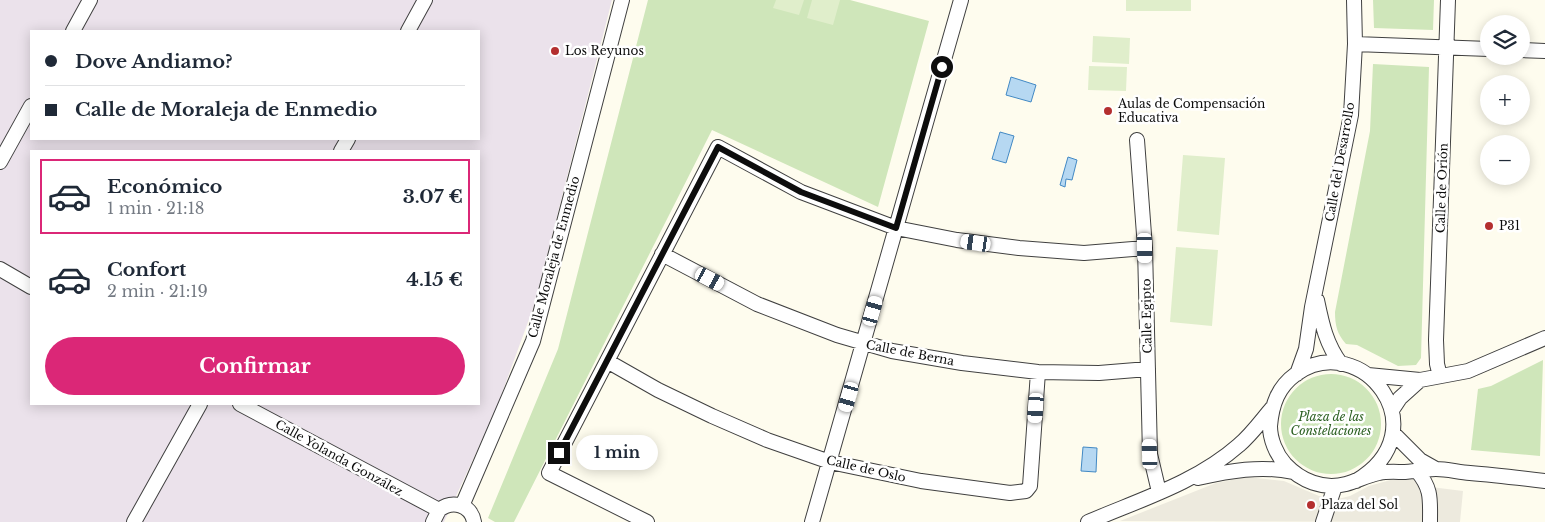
<!DOCTYPE html>
<html lang="es">
<head>
<meta charset="utf-8">
<style>
	:root { --surface:#fff; --page:#f2f2f3; --text:#1f2937; --muted:#747a83; --line:#e0e1e3; --accent:#db2777 }
	body { margin:0; font-family:"Libre Baskerville",serif; background:var(--page); color:var(--text); height:100vh; display:flex; flex-direction:column; font-size:19px; white-space:nowrap }
	* { box-sizing:border-box; margin:0 }
	p { font-size:16px; color:var(--muted) }
	.icon { flex:none; width:28px; height:28px; fill:none; stroke:currentColor; stroke-width:2; stroke-linecap:round; stroke-linejoin:round }
	.map { position:relative; flex:1; overflow:hidden }
	.drawer { position:absolute; left:30px; top:150px; width:450px; height:255px; display:flex; flex-direction:column; background:var(--surface); border-radius:0px; box-shadow:0 2px 12px #0003 }
	.drawer>* { flex:none }
	.hud { position:absolute; left:30px; top:30px; width:450px; height:110px; border-radius:0px; box-shadow:0 2px 12px #0003; display:grid; align-content:center; height:110px; padding:0 15px; background:var(--surface) }
	.buttons { position:absolute; left:1480px; top:15px; display:grid; gap:10px }
	.buttons a { display:grid; place-items:center; width:50px; height:50px; border-radius:50%; background:var(--surface); box-shadow:0 2px 12px #0003; font-size:25px }
	.end { position:absolute; width:22px; height:22px; margin:-11px; border:6px solid #0d0d0d; background:#fff; box-shadow:0 0 0 2px #fff }
	.from { border-radius:50% }
	.bubble { position:absolute; height:35px; border-radius:18px; background:var(--surface); box-shadow:0 2px 12px #0003; font-size:16px; font-weight:700; line-height:35px; text-align:center }
	.car { position:absolute; width:15px; height:30px; margin:-15px -8px; border-radius:6px; box-shadow:0 0 4px 1px #0007; background:linear-gradient(#fff 24%,#345 0 40%,#fff 0 76%,#345 0 86%,#fff 0) }
	.hud b { display:flex; align-items:center; gap:18px; height:48px; font-size:19px }
	.hud b+b { border-top:1px solid var(--line) }
	.hud i { width:12px; height:12px; background:var(--text) }
	ul { padding:9px 0 0; list-style:none }
	li { display:flex; align-items:center; gap:15px; height:75px; margin:0 10px 8px; padding:0 5px; border:2px solid transparent; border-radius:0px }
	li div { flex:1 }
	li b { display:block; font-size:19px }
	li em { font-style:normal; font-weight:700 }
	li.on { border-color:var(--accent) }
	li>.icon { width:45px; height:45px; stroke-width:1.5 }
	.button { display:flex; gap:10px; margin-top:auto; padding:10px 15px }
	.button a { flex:1; height:58px; border-radius:30px; background:var(--accent); color:#fff; font-size:20px; font-weight:700; line-height:58px; text-align:center }
	.map>svg:first-child { display:block }
	.industrial { fill:#ebe2eb; fill-rule:evenodd }
	.green { fill:#cfe6ba }
	.pitch { fill:#e0eecb }
	.plaza { fill:#edeade }
	.water { fill:#b6d8f2; stroke:#4289c4 }
	.lines { fill:none; stroke-linecap:round; stroke-linejoin:round }
	.minor-casing { stroke:#404040; stroke-width:16 }
	.minor { stroke:#fff; stroke-width:14 }
	.route { stroke:#0d0d0d; stroke-width:6 }
	.poi-dot { fill:#b42f2f; stroke:#fff; stroke-width:2 }
	.labels { text-anchor:middle; stroke-width:5; stroke-linejoin:round; paint-order:stroke }
	.poi-label { font-size:12px; fill:#0d0d0d; stroke:#fff; text-anchor:start }
	.street-label { font-size:12px; fill:#0d0d0d; stroke:#fff }
	.park-label { font-size:12px; font-style:italic; fill:#2c6022; stroke:#fff }
</style>
</head>
<body>
<div class="map">
<svg width="1545" height="522" viewBox="0 0 1545 522">
	<rect width="100%" height="100%" fill="#fefcee"/>
	<path class="industrial" d="M0,0h612l-77,303 -40,109 -51,110h-444zM31,31h448v108h-448zM31,151h448v253h-448z"/>
	<path class="green" d="M648,0h202l79,21 -51,186 -166,-77 -198,392h-19l-7,-4 70,-169z
		M1373,0h61l-1,30 -59,-2z
		M1373,64l56,3 -8,291 -5,7 -18,1 -41,-21 -11,-1c-9,-10 -11,-19 -11,-32l35,-181z
		M1543,360l-3,96 -69,-6 7,-61 13,-3z
		M1281 424a50 50 0 1 1 100 0a50 50 0 1 1-100 0Z"/>
	<path class="pitch" d="M776,0h28l-5,15 -26,-7z
		M812,0h28l-7,25 -26,-7z
		M1126,0h65v11h-65z
		M1093,36l37,2 -1,26 -37,-2z
		M1089,66l38,1 -1,24 -38,-1z
		M1183,155l42,3 -6,77 -42,-4z
		M1176,247l42,3 -6,76 -42,-4z"/>
	<path class="plaza" d="M1247,477l37,4 35,15 19,3 12,-3 19,-10 25,-7h21l8,7 40,5 -3,31 -340,-1 96,-38z"/>
	<path class="water" d="M1011,77l25,8 -5,17 -25,-7z
		M1000,132l14,4 -8,27 -14,-4z
		M1068,157l9,3 -5,20 -6,-1 -1,8 -5,-2z
		M1083,447l14,1 -1,24 -15,-1z"/>
	<g class="lines">
		<g class="minor-casing">
			<path id="minor" d="M73,31l17,-31
				M408,31l17,-31
				M1355,44l134,5
				M1521,50l24,1
				M1137,140l8,108 5,206 9,38
				M341,151l7,-12
				M0,162l31,-56
				M662,254l95,50 80,31 55,16 70,12 76,9 61,1 49,-4
				M0,269l31,18
				M1317,300c5,24 9,44 24,64
				M607,361l51,29 54,26 55,24 63,22 91,19 89,12 16,-2 4,-5 8,-114
				M1297,374l9,-25 6,-42 39,-192 4,-71 -1,-44
				M1368,375l52,5 48,-9 77,-33
				M1440,376l-3,-12 -1,-24 12,-340
				M240,404l199,106
				M1392,410l8,-12 20,-18
				M1393,433l27,27 16,9
				M1417,471c15,18 13,28 13,51
				M1198,478c31,-7 63,-13 95,-6
				M1356,481c86,-51 5,-153 -60,-107 -18,13 -24,30 -26,52 0,13 6,28 15,38 16,17 38,26 61,20 11,-3 22,-9 33,-11 8,-2 18,-1 26,-1 10,-1 21,-3 31,-3 11,0 22,3 34,4 25,2 50,5 75,8
				M462,506l71,-165 89,-341
				M134,522l66,-118
				M433,522l6,-12c13,-10 32,-6 35,12
				M647,522l-98,-49 169,-326 83,45 95,36 61,12 62,8 65,5 61,-5
				M812,522l149,-522
				M1088,522c51,-22 108,-39 151,-77 12,-10 22,-24 33,-37
				M1323,522l12,-36"/>
		</g>
		<use href="#minor" class="minor"/>
	</g>
	<g class="lines">
		<path class="route" d="M559,453l159,-306 83,45 95,36 46,-161"/>
	</g>
	<g class="poi-dot">
		<circle cx="555" cy="51" r="5"/>
		<circle cx="1108" cy="111" r="5"/>
		<circle cx="1489" cy="226" r="5"/>
		<circle cx="1311" cy="505" r="5"/>
	</g>
	<g class="labels">
		<g class="poi-label">
			<text x="565" y="55">Los Reyunos</text>
			<text x="1118" y="108">Aulas de Compensación<tspan x="1118" dy="14">Educativa</tspan></text>
			<text x="1499" y="230">P31</text>
			<text x="1321" y="509">Plaza del Sol</text>
		</g>
		<g class="street-label">
			<text transform="translate(1340 162) rotate(-80)" y="4">Calle del Desarrollo</text>
			<text transform="translate(1442 188) rotate(-88)" y="4">Calle de Orión</text>
			<text transform="translate(554 257) rotate(-75)" y="4">Calle Moraleja de Enmedio</text>
			<text transform="translate(1147 316) rotate(-91)" y="4">Calle Egipto</text>
			<text transform="translate(910 353) rotate(11)" y="4">Calle de Berna</text>
			<text transform="translate(339 458) rotate(29)" y="4">Calle Yolanda González</text>
			<text transform="translate(866 469) rotate(13)" y="4">Calle de Oslo</text>
		</g>
		<g class="park-label">
			<text x="1331" y="421">Plaza de las<tspan x="1331" dy="14">Constelaciones</tspan></text>
		</g>
	</g>
</svg>
<div class="buttons">
<a><svg class="icon" aria-label="layers" viewBox="0 0 24 24"><path d="M12 4l9 5-9 5-9-5zM3 14l9 5 9-5"/></svg></a>
<a>+</a>
<a>−</a>
</div>
<i class="end from" style="left:942px;top:67px"></i>
<i class="end" style="left:559px;top:453px"></i>
<div class="bubble" style="left:576px;top:435px;width:82px">1 min</div>
<i class="car" style="left:976px;top:243px;rotate:278deg"></i>
<i class="car" style="left:1145px;top:248px;rotate:179deg"></i>
<i class="car" style="left:710px;top:279px;rotate:118deg"></i>
<i class="car" style="left:873px;top:311px;rotate:16deg"></i>
<i class="car" style="left:849px;top:397px;rotate:196deg"></i>
<i class="car" style="left:1036px;top:408px;rotate:184deg"></i>
<i class="car" style="left:1150px;top:454px;rotate:358deg"></i>
<div class="hud">
<b><i class="from"></i>Dove Andiamo?</b>
<b><i></i>Calle de Moraleja de Enmedio</b>
</div>
<section class="drawer">
<ul>
<li class="on"><svg class="icon" aria-label="car" viewBox="0 0 24 24"><path d="M5 17H2v-5l4-1 3-4h7l3 4 3 1v5h-3M9 17h6M6 11h13"/><circle cx="7" cy="17" r="2"/><circle cx="17" cy="17" r="2"/></svg><div><b>Económico</b><p>1 min · 21:18</p></div><em>3.07 €</em></li>
<li><svg class="icon" aria-label="car" viewBox="0 0 24 24"><path d="M5 17H2v-5l4-1 3-4h7l3 4 3 1v5h-3M9 17h6M6 11h13"/><circle cx="7" cy="17" r="2"/><circle cx="17" cy="17" r="2"/></svg><div><b>Confort</b><p>2 min · 21:19</p></div><em>4.15 €</em></li>
</ul>
<div class="button"><a>Confirmar</a></div>
</section>
</div>
</body>
</html>
